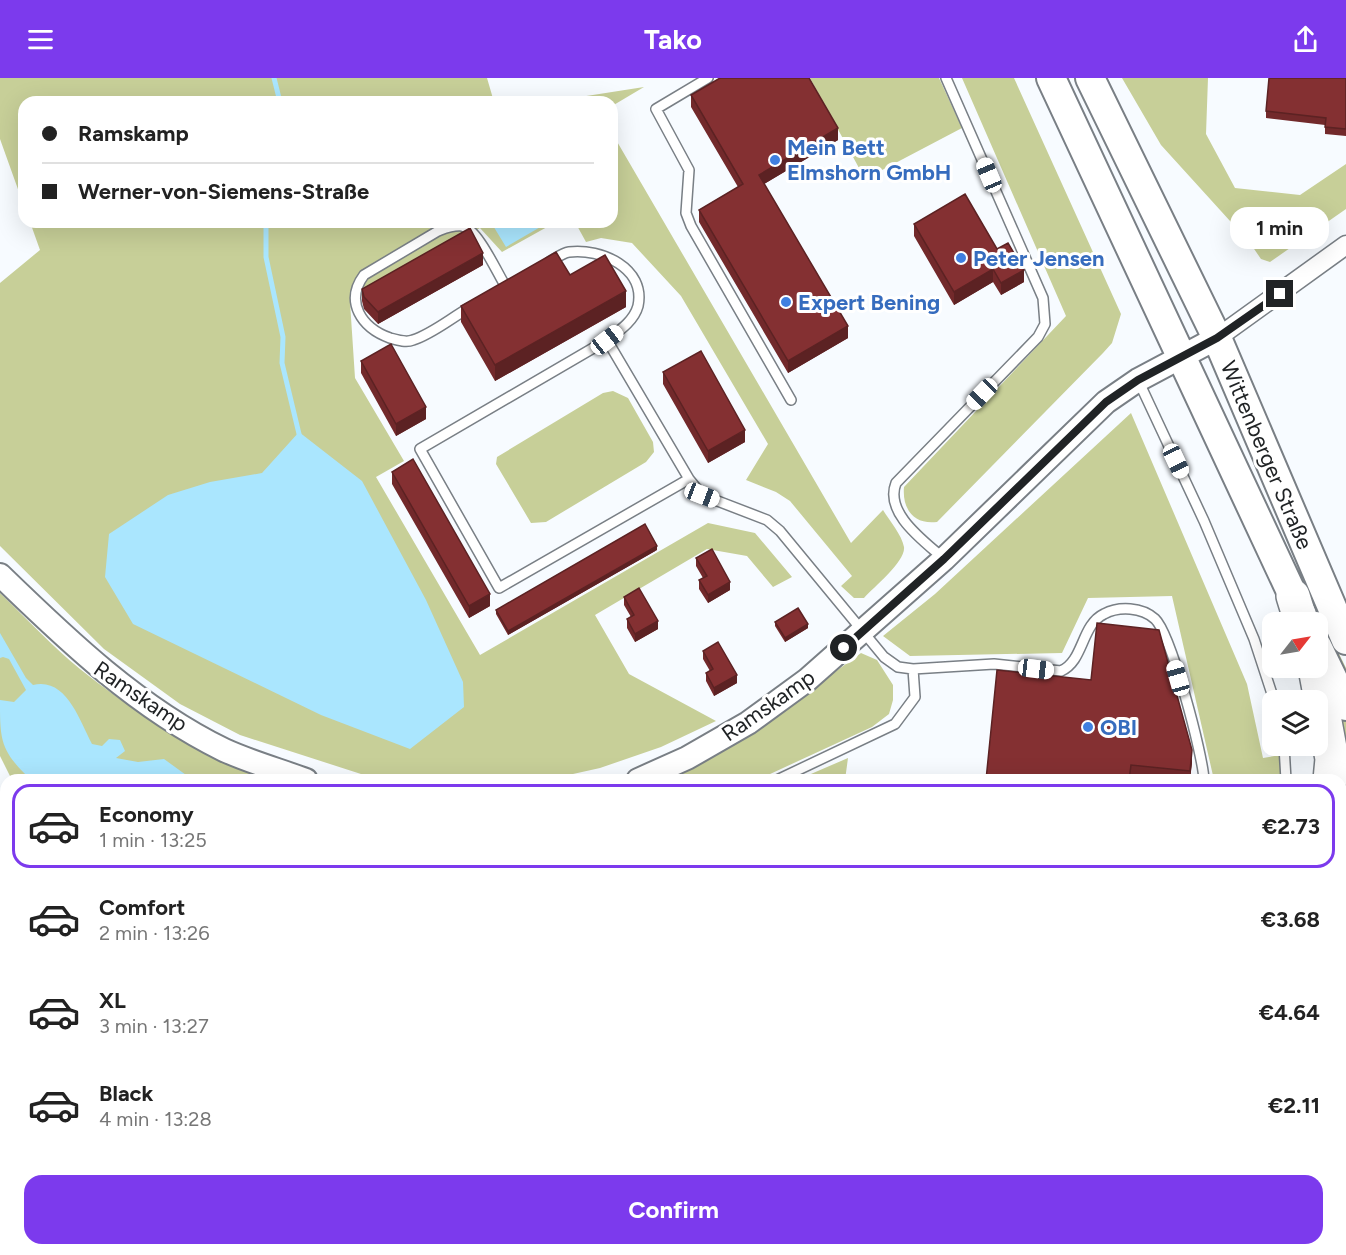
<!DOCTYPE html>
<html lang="en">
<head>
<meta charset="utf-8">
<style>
	:root { --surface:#fff; --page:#f2f2f2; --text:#222; --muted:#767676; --line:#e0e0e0; --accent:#7c3aed }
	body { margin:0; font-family:Figtree,sans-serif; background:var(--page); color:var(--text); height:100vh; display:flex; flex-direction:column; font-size:22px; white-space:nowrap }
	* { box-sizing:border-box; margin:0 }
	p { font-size:20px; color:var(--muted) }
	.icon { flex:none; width:33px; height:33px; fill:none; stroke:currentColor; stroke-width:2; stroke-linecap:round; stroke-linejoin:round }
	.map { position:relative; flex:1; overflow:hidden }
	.sheet { position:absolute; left:0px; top:696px; width:1347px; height:482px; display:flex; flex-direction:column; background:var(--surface); border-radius:18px 18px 0 0; box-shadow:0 6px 24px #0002 }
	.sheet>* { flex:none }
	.top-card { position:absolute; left:18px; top:18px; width:600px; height:132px; border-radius:18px; box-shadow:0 6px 24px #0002; display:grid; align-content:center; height:132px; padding:0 24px; background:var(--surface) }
	.needle { width:39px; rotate:59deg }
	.tools { position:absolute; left:1262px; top:534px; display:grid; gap:12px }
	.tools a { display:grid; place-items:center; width:66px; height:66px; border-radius:12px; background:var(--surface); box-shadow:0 6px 24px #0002; font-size:30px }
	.end { position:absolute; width:27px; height:27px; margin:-14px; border:8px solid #202325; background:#fff; box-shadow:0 0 0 3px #fff }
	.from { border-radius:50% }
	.bubble { position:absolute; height:42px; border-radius:18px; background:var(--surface); box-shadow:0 6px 24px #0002; font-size:20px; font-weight:700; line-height:42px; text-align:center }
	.car { position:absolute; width:18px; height:36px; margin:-18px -9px; border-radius:8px; box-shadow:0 0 4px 2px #0007; background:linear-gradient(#fff 24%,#345 0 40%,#fff 0 76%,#345 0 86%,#fff 0) }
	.top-card b { display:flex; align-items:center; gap:21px; height:57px; font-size:22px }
	.top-card b+b { border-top:2px solid var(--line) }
	.top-card i { width:15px; height:15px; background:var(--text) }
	ul { padding:10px 0 0; list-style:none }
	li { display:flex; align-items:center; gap:18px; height:84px; margin:0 12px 9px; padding:0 12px; border:3px solid transparent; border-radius:18px }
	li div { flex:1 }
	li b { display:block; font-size:22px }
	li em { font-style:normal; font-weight:700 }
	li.current { border-color:var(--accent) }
	li>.icon { width:54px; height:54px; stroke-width:1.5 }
	.button { display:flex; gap:12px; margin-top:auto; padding:12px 24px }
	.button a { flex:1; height:69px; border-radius:18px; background:var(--accent); color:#fff; font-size:24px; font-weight:700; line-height:69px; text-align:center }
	header { display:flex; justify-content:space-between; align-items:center; height:78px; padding:0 24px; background:var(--accent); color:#fff; font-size:27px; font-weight:700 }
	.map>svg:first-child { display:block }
	.green { fill:#c7cf98 }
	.water { fill:#aae6fe }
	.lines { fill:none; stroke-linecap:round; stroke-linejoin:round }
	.stream { stroke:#aae6fe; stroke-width:5 }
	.service-casing { stroke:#797f85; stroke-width:12 }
	.minor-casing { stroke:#797f85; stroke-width:21 }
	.tertiary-casing { stroke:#797f85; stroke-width:26 }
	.primary-casing { stroke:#797f85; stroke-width:32 }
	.motorway-casing { stroke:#797f85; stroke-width:36 }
	.service { stroke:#fff; stroke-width:9 }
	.minor { stroke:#fff; stroke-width:18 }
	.tertiary { stroke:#fff; stroke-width:22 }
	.primary { stroke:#fff; stroke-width:28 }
	.motorway { stroke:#fff; stroke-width:33 }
	.wall { fill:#72292b }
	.shaded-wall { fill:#5c2223 }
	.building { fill:#843032; stroke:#5c2223; stroke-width:1.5 }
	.route { stroke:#202325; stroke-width:8 }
	.shop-dot { fill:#3f7fe0; stroke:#fff; stroke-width:2 }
	.labels { text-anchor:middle; stroke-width:6; stroke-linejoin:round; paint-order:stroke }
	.shop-label { font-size:22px; font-weight:bold; fill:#366cbe; stroke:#fff; text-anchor:start }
	.street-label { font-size:22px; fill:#202325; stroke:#fff }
</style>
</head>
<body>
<header><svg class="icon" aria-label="menu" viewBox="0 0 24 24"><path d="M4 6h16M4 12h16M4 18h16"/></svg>Tako<svg class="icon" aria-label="share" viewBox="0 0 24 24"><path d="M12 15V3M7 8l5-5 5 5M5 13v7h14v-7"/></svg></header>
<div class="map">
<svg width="1346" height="1177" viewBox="0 0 1346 1177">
	<rect width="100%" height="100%" fill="#f7fbff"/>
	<path class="green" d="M0,0h487l7,24h-470v104l-24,-67z
		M810,0h129l23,50 -97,51z
		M962,0h52l107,236 -9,29 -9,10 -166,169c-23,3 -35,-13 -33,-35l162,-171z
		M1122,0h86l-2,56 29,54 65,7 46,-31v45l-76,53 -9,-3 -11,-16 -89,-98z
		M644,9l-32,19v-4h-64z
		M612,55l239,410 32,-33c6,10 19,25 21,37 2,14 -30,40 -40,51h-10l-13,-12 11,-10 -62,-75 -14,-9 -30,-12 22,-36 -87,-148 -49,-53 -31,-5 -15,4 -11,-20h37z
		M30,144h526l-54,30 -22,-24 -130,74 5,76 49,83 -28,16 104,178 228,-132 47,10 37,44 -19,10 -26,-31 -40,-7 -112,66 34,59 87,47 -55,26 -61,21 -54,12h-158l-27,-6 -121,-39 -60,-31 -76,-55 -104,-103v-263l40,-33z
		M613,313l15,7 25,44 1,10 -8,10 -100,60 -15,1 -35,-59 1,-7 106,-64z
		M1131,335l116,271 16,74 17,-3v25h-66l-42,-184 -84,2 -26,55 -152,3 -27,-20 52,-42z
		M1294,484l52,106v16l-57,-120z
		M0,515c26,25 52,53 80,76 58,47 121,83 190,111h-258l-12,-24z
		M861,575l16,7 16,25v15l-4,14 -17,13 -115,53h-93l149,-92z
		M1343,635l3,7v220h-5v-117l4,-58 -6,-49z
		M848,680l-3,22h-48z
		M0,725l6,8v275l-6,-9z
		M1346,1027v150h-25v-5h20v-119z
		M0,1035l6,9v128h66l2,5h-74z
		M88,1172h178l2,5h-178z
		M1163,1172h71l-1,5h-71z"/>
	<path class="water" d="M496,144h53l-43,25 -14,-23z
		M299,354l63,49 64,119 37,82 1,25 -54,42 -89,-34 -188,-91 -28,-47 4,-43 59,-39 42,-13 52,-9z
		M0,555l26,45 7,7c33,-8 46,34 59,59l10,2 7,-7 11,1 5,11 -9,7 22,4 26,-3 29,21 -163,-1c-30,-29 -30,-39 -30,-79l14,2 12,-12 -17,-31 -6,-2 -3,1z"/>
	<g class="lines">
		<path class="stream" d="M274,0l6,24
			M266,144v35l17,80 -1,26 18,75
			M0,1016l6,9
			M80,1172l2,5"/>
		<g class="service-casing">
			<path id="service" d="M708,0l-52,31 33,61 -3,43 5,13 100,174
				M549,184c6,-3 13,-9 20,-10 32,-4 77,16 69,54 -4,15 -19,25 -31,34
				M469,230c-18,10 -37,26 -56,32 -7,3 -16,0 -23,-2 -28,-10 -46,-36 -26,-63l74,-44c8,-3 15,-6 24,-5 16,3 35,47 44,61
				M1138,302l66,141 50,118 20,61
				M689,401l-190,109 -79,-139 187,-109 82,139 13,16 65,25 13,11 104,126 14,10 15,2 81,-5 67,7c23,-10 20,-46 43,-57 15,-8 38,-7 51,5 16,15 48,136 49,161
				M943,480c-19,-17 -59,-45 -47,-75l142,-146 7,-13 -2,-26 -97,-220
				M1284,668l2,34
				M777,702l118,-56 20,-27 -2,-28
				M622,1172l2,5
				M1155,1177l1,-5
				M1240,1177l1,-5"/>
		</g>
		<g class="minor-casing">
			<path id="minor" d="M1217,260l129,-93
				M321,1172l1,5"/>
		</g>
		<g class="tertiary-casing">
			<path id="tertiary" d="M0,497c68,66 138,133 224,175 26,12 55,20 82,30
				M638,702l49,-22 61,-35 59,-43 137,-121 162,-157 32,-22 79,-42"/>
		</g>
		<g class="primary-casing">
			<path id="primary" d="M1051,0l251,537
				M1090,0l127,260 129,302
				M1317,568l29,60"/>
		</g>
		<g class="motorway-casing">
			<path id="motorway" d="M1293,518l8,26
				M1315,590l17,91 -2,21
				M1341,870h5
				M1341,958l5,-19
				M1283,1177l1,-5
				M1308,1177l1,-5"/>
		</g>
		<use href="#service" class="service"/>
		<use href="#minor" class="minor"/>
		<use href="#tertiary" class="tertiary"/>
		<use href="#primary" class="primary"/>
		<use href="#motorway" class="motorway"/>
	</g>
	<path class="wall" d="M1346,0v58l-21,-2v-9l-59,-7v-7z
		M691,17l147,45 -74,44 84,154 -60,35 -89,-151v-12l39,-23 -47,-80z
		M914,146l83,25 27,33 -23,13 -8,-13 -39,23 -40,-69z
		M483,187l-105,59 -14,-15 -2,-8v-12z
		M570,197l56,32 -131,74 -34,-59v-16z
		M361,283l65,58 -30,17 -35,-63z
		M663,294l82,70 -37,21 -45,-79z
		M392,394l98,134 -21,12 -77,-134z
		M657,472l-149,85 -12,-21v-4z
		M696,480l34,32 -22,13 -9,-14v-9l4,-2 -7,-12z
		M624,519l34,32 -23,13 -8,-14v-9l4,-2 -7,-12z
		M775,544l33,6 -23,14 -10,-16z
		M703,573l34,32 -23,13 -8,-15v-8l4,-2 -7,-12z
		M997,592l195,92 -2,18h-34l-25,-3z
		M350,1172h152l2,5h-152z"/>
	<path class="shaded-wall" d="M838,50v12l-79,47v-12z
		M483,175v12l-105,59v-12z
		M993,191v13l-39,23v-13z
		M1024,192v12l-23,13v-12z
		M626,213v16l-131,74v-16z
		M848,248v12l-60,35v-12z
		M426,329v12l-30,17v-12z
		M745,352v12l-37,21v-12z
		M657,468v4l-149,85v-4z
		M730,504v8l-22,13v-8z
		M490,516v12l-21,12v-12z
		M658,543v8l-23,13v-8z
		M808,546v4l-23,14v-4z
		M737,597v8l-23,13v-8z
		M1192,672v12l-2,18v-9z"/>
	<path class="building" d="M720,0h89l29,50 -79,47 89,151 -60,35 -89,-151 44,-26 -52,-89z
		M1269,0h77v51l-21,-2 1,-9 -60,-7z
		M965,116l32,55 11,-6 16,27 -23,13 -8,-14 -39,23 -40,-68z
		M470,150l13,25 -105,59 -14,-15 -2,-8z
		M556,174l14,23 35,-20 21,36 -131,74 -34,-59z
		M391,266l35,63 -30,17 -35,-63z
		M701,273l44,79 -37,21 -45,-79z
		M413,381l77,135 -21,12 -77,-134z
		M645,446l12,22 -149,85 -12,-21z
		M712,471l18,33 -22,13 -9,-15 8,-4 -11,-18z
		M639,510l19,33 -23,13 -8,-15 7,-4 -10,-18z
		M798,530l10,16 -23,14 -10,-16z
		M1097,545l62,7 33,120 -2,21 -59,-6 -2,15h-143l11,-110 94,10z
		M718,564l19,33 -23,13 -8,-15 7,-4 -10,-18z
		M353,1172h149l2,5h-149z
		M932,1172h209l-1,5h-208z"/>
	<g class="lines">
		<path class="route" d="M844,570l100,-89 162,-157 32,-22 79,-42 63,-44"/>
	</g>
	<g class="shop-dot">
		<circle cx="775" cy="82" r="6"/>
		<circle cx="961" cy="180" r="6"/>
		<circle cx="786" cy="224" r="6"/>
		<circle cx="1088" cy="649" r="6"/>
	</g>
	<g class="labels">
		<g class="shop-label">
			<text x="787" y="77">Mein Bett<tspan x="787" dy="25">Elmshorn GmbH</tspan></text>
			<text x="973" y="188">Peter Jensen</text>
			<text x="798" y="232">Expert Bening</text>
			<text x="1100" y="657">OBI</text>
		</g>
		<g class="street-label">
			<text transform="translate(1267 377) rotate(67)" y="8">Wittenberger Straße</text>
			<text transform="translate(141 618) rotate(34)" y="8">Ramskamp</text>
			<text transform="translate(768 627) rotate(-35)" y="8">Ramskamp</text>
		</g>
	</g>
</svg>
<div class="tools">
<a><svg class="needle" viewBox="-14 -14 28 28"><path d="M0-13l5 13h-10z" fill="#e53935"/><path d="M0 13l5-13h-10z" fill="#767676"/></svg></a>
<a><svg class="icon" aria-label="layers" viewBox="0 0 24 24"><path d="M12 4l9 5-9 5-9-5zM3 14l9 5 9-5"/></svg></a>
</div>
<i class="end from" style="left:844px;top:570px"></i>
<i class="end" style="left:1280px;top:216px"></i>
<div class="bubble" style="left:1230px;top:129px;width:99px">1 min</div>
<i class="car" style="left:989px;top:97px;rotate:337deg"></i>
<i class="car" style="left:607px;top:262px;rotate:52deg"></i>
<i class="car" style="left:982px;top:316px;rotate:224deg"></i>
<i class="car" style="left:1176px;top:383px;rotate:155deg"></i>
<i class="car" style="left:702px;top:417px;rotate:111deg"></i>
<i class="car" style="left:1036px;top:591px;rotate:97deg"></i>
<i class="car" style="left:1178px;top:600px;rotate:344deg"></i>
<div class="top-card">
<b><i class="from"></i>Ramskamp</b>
<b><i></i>Werner-von-Siemens-Straße</b>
</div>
<section class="sheet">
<ul>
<li class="current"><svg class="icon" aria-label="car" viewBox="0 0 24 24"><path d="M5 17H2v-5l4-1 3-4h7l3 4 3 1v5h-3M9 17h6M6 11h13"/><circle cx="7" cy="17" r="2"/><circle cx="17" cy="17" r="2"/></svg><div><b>Economy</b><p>1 min · 13:25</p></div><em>€2.73</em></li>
<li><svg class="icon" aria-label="car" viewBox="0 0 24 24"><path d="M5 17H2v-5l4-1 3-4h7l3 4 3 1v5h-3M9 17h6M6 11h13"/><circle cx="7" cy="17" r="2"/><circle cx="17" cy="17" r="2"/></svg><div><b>Comfort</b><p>2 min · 13:26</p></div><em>€3.68</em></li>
<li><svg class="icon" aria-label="car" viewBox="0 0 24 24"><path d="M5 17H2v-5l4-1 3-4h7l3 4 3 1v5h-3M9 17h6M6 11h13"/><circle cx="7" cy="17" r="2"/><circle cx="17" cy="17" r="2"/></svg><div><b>XL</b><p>3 min · 13:27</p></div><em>€4.64</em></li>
<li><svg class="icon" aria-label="car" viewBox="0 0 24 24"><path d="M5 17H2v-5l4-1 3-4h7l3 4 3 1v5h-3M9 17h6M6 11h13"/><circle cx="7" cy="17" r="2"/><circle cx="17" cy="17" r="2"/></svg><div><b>Black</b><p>4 min · 13:28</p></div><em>€2.11</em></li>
</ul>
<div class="button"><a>Confirm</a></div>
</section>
</div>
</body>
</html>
